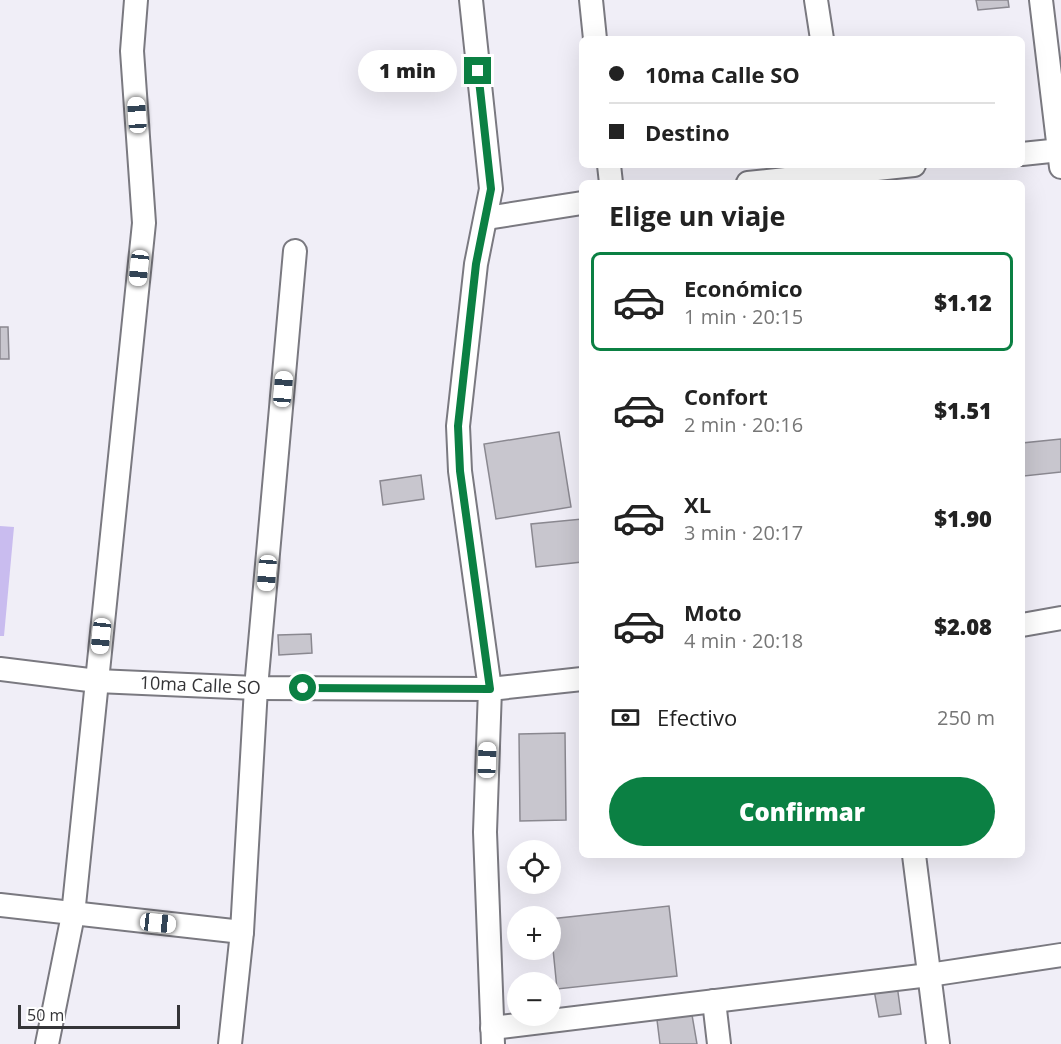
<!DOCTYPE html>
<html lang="es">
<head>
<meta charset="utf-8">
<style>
	:root { --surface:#fff; --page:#f2f2f2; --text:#222; --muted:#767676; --line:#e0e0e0; --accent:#0b8043 }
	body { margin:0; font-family:"Open Sans",sans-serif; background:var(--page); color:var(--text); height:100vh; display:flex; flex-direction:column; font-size:22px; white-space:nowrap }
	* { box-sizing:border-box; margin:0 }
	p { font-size:20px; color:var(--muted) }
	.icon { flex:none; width:33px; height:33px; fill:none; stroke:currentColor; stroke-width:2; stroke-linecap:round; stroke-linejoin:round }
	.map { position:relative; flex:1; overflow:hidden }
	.drawer { position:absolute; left:579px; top:180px; width:446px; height:678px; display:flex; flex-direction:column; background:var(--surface); border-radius:9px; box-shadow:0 6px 24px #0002 }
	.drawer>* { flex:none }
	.hud { position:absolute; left:579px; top:36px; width:446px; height:132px; border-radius:9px; box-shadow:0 6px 24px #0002; display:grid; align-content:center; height:132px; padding:0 30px; background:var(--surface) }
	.fabs { position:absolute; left:507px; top:840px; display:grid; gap:12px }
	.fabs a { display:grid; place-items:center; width:54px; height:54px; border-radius:50%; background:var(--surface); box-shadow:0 6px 24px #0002; font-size:30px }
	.scale { position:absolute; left:18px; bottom:15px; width:162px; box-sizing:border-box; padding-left:6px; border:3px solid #343437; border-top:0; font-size:16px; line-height:21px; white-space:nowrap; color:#343437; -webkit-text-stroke:4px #fff; paint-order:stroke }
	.end { position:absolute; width:27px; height:27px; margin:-14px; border:8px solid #0b8043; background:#fff; box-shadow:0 0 0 3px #fff }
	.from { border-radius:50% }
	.bubble { position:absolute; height:42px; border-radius:21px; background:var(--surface); box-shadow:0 6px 24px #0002; font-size:20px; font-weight:800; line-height:42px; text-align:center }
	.car { position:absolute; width:18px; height:36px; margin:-18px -9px; border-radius:8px; box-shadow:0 0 4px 2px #0007; background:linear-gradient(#fff 24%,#345 0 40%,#fff 0 76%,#345 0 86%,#fff 0) }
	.hud b { display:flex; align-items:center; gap:21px; height:57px; font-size:22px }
	.hud b+b { border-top:2px solid var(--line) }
	.hud i { width:15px; height:15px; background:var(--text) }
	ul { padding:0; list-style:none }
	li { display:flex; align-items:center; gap:18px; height:99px; margin:0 12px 9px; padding:0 18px; border:3px solid transparent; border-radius:9px }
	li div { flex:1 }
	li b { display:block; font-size:22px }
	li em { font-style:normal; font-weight:800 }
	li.on { border-color:var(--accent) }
	li>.icon { width:54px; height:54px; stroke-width:1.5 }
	h2 { padding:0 30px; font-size:27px; line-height:72px }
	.pay { display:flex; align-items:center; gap:15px; height:66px; padding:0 30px; font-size:22px }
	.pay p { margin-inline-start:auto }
	.cta { display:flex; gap:12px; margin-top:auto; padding:12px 30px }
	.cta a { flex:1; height:69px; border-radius:36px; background:var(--accent); color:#fff; font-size:24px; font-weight:800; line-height:69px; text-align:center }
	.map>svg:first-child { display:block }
	.green { fill:#c9bcef }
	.building { fill:#c8c6ce; stroke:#8a8890; stroke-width:1.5 }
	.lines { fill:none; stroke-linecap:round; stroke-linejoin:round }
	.minor-casing { stroke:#7a7980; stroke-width:26 }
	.minor { stroke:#fff; stroke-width:22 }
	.route { stroke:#0b8043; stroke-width:8 }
	.labels { text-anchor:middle; stroke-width:5; stroke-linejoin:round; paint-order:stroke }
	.street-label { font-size:18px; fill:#343437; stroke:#fff }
</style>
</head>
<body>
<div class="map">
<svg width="1061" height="1044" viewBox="0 0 1061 1044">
	<rect width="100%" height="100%" fill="#f0eef7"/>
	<path class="green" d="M0,526l14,1 -10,109h-4z"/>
	<path class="building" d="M976,0h32l1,7 -31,3z
		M0,327h8l1,32h-9z
		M559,432l12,75 -75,12 -12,-75z
		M1061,439v33l-37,4 -2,-33z
		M421,475l3,24 -41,6 -3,-24z
		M582,519v43l-46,5 -5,-43z
		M311,634l1,19 -33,2 -1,-20z
		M565,733l1,87 -46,1 -1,-87z
		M669,906l8,70 -120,13 -7,-70z
		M897,985l4,29 -22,3 -5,-27z
		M692,1015l5,29h-37l-3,-24z"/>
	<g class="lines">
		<g class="minor-casing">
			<g id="minor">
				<path d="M471,0l20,189 -15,75 -18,162 2,45 30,218 -5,143 8,212"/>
				<path d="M591,0l4,39"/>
				<path d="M816,0l6,39"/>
				<path d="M1041,0l20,167"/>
				<path d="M1022,154l39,-4"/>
				<path d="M609,165l2,18"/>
				<path d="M748,183l166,-18"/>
				<path d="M487,218l95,-15"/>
				<path d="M1022,625l39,-7"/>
				<path id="s1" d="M0,669l97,12 159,7 234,1 92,-10"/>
				<path d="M914,855l24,189"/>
				<path d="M0,905l242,27"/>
				<path d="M714,1001l5,43"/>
				<path d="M492,1028l437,-53 132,-20"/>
				<path d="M47,1044l26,-129 71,-692 -12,-172 4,-51"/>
				<path d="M230,1044l12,-112 14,-244 39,-437"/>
			</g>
		</g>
		<use href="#minor" class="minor"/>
	</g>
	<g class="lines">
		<path class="route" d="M303,688l187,1 -30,-218 -2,-45 18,-162 15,-75 -13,-118"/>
	</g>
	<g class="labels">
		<g class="street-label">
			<text dy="6" stroke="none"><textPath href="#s1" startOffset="201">10ma Calle SO</textPath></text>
		</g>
	</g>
</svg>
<div class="fabs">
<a><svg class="icon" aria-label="locate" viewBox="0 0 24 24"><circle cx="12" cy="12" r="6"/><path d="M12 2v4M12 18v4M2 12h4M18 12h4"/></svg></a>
<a>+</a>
<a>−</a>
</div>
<div class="scale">50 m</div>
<i class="end from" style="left:303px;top:688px"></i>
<i class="end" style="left:478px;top:71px"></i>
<div class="bubble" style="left:358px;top:50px;width:99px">1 min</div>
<i class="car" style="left:137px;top:115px;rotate:356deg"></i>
<i class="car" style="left:139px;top:268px;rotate:186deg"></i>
<i class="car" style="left:283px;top:389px;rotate:5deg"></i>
<i class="car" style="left:267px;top:573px;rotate:185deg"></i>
<i class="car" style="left:101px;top:636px;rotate:186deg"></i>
<i class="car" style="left:487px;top:760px;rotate:2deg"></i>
<i class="car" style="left:158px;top:923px;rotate:96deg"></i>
<div class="hud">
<b><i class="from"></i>10ma Calle SO</b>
<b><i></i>Destino</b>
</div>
<section class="drawer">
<h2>Elige un viaje</h2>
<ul>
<li class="on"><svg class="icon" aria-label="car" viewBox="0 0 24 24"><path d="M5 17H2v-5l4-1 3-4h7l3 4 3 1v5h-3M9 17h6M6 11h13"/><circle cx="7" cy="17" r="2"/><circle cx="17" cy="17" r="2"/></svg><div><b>Económico</b><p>1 min · 20:15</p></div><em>$1.12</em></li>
<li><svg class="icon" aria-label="car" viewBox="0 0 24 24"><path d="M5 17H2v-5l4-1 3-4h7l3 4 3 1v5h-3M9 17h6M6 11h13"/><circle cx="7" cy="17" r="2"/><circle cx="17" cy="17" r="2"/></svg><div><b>Confort</b><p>2 min · 20:16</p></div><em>$1.51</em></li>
<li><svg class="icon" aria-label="car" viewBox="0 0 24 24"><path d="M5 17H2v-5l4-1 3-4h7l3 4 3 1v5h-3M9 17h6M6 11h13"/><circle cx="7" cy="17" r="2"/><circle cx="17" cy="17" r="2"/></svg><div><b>XL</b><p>3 min · 20:17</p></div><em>$1.90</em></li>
<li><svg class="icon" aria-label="car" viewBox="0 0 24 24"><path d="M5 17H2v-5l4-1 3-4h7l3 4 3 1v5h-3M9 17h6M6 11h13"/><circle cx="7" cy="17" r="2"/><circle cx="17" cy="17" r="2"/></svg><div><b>Moto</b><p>4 min · 20:18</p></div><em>$2.08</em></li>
</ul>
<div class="pay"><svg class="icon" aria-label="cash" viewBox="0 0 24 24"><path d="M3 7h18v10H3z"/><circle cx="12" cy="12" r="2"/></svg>Efectivo<p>250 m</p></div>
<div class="cta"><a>Confirmar</a></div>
</section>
</div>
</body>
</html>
